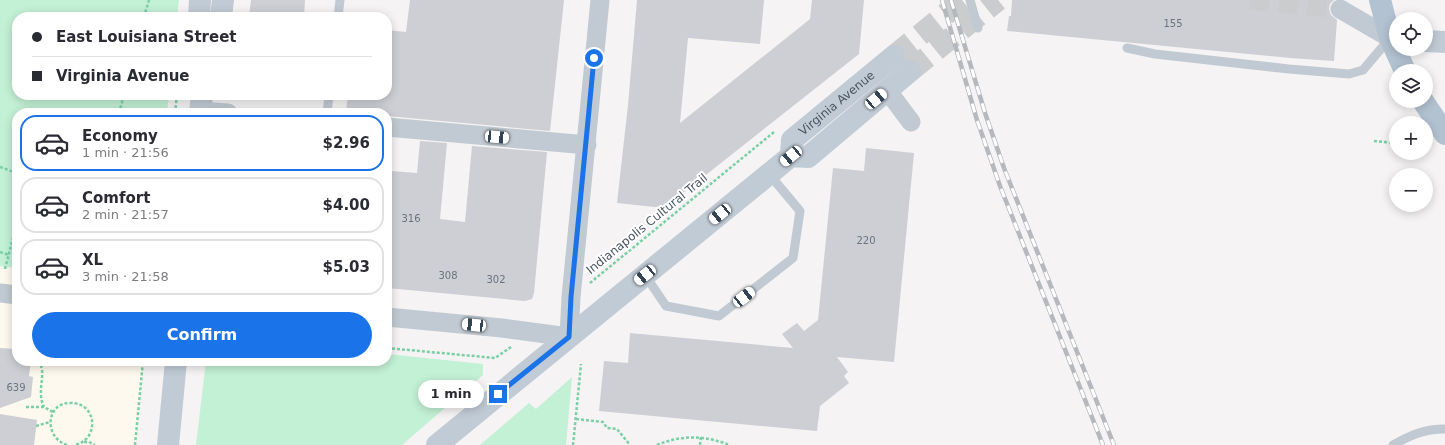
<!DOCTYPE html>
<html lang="en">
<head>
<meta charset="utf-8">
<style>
	:root { --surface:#fff; --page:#f7f7f7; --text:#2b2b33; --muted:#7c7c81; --line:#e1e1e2; --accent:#1a73e8 }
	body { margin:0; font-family:"DejaVu Sans",sans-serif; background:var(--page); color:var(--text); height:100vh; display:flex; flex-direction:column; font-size:15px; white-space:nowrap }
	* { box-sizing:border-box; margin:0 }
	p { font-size:13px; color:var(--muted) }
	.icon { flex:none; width:22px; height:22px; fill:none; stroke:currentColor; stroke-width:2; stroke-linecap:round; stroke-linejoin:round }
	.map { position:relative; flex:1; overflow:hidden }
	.drawer { position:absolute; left:12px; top:108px; width:380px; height:258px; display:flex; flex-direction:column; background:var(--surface); border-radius:16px; box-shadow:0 2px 10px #0003 }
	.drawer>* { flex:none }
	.top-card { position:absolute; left:12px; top:12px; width:380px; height:88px; border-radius:16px; box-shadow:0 2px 10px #0003; display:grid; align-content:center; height:88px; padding:0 20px; background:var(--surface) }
	.buttons { position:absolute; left:1389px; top:12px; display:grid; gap:8px }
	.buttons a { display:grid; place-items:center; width:44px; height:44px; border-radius:50%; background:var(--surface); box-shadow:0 2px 10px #0003; font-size:20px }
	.end { position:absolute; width:18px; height:18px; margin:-9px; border:5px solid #1a73e8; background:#fff; box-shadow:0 0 0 2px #fff }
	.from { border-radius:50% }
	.bubble { position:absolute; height:28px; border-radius:14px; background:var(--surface); box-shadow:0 2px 10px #0003; font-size:13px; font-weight:600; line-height:28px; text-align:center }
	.car { position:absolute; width:12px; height:24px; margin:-12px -6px; border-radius:5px; box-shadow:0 0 3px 1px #0007; background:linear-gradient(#fff 24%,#345 0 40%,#fff 0 76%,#345 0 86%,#fff 0) }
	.top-card b { display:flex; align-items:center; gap:14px; height:38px; font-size:15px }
	.top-card b+b { border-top:1px solid var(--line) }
	.top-card i { width:10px; height:10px; background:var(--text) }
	ul { padding:7px 0 0; list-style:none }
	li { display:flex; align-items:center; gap:12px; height:56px; margin:0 8px 6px; padding:0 12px; border:2px solid var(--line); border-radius:16px }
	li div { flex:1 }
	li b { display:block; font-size:15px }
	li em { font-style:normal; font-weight:600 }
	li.current { border-color:var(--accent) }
	li>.icon { width:36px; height:36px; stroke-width:1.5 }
	.action { display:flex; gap:8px; margin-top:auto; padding:8px 20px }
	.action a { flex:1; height:46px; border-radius:24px; background:var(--accent); color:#fff; font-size:16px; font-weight:600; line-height:46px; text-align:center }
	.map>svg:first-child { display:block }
	.commercial { fill:#fdf9ef }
	.green { fill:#c3f1d5 }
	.building { fill:#cdcfd5 }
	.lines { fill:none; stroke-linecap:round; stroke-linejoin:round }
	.street-tunnel { stroke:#caccce; stroke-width:19; stroke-dasharray:19 10; stroke-linecap:butt }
	.secondary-tunnel { stroke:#caccce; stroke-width:22; stroke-dasharray:22 11; stroke-linecap:butt }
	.path { stroke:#7ad0a6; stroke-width:2.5; stroke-dasharray:3 2; stroke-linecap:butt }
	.lane { stroke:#c1cad2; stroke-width:9 }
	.street { stroke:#c1cad2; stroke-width:19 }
	.secondary { stroke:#c1cbd6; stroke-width:22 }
	.primary { stroke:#b3c2d1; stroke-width:22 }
	.rail-casing { stroke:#b5b8bd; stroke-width:4.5 }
	.rail { stroke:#fff; stroke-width:3; stroke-dasharray:9; stroke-linecap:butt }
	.route { stroke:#1a73e8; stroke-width:5 }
	.labels { text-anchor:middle; stroke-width:4; stroke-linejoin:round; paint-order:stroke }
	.number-label { font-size:10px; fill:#6b747e }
	.street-label { font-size:12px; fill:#4a5661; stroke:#fff }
</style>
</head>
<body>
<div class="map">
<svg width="1445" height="445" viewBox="0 0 1445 445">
	<rect width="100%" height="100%" fill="#f5f3f3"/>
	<path class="commercial" d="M0,0h179l-2,17h-160v78h153l-2,18h-151v248h126l-7,84h-136z"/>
	<path class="green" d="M0,0h179l-2,17h-160v78h152l-2,18h-150v155l-17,-2z
		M387,354l96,10v11l-81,70h-206l10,-84h181z
		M572,377l-6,68h-86l49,-42 7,6z"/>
	<path class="building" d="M251,0h54l-1,17h-55z
		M410,0h154l-14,131 -152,-14 -11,-1v-3h-23l-18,-2 2,-16h39v-65l19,2z
		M637,0h127l-4,44 -72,-6 -8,85 130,-104 2,-19h52l-5,54 -195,154 -47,-5 11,-98z
		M1012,0h322l-4,4 -1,5 2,6 6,5 -3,41 -44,-3 -283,-27 2,-15h2z
		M420,141l27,2 -7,76 25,3 7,-76 75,6 -13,141 -2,6 -7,2 -138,-13v-73l4,-44 26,2z
		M866,148l48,5 -20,209 -57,-5 11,15 -4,4 5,7 -29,23 -3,25 -218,-20 5,-50 24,2 2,-30 163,15 -11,-14 15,-11 7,8 14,-11 15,-152 31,3z
		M0,348l17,1v12h14l-2,15 4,1 -2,20 -31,11z
		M0,414l37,6 -3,25h-34z"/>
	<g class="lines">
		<path class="street-tunnel" d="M1250,0l90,9"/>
		<path class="secondary-tunnel" d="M894,56l69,-56
			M910,71l88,-71"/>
		<path class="path" d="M144,17l5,-17
			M119,113l5,-18
			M175,113l2,-18
			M1374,141l19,2 1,-10
			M0,167l17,6
			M0,252l9,3
			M5,269l12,-47
			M590,283l184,-151
			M387,348l108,10 16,-11
			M38,361c8,9 2,22 3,33 0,5 1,9 3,13
			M26,407h18l9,5
			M576,419l27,3 4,6 10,1 13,16
			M36,426l14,-4
			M84,442h5l6,3
			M67,445c-24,-8 -21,-43 4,-42 26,0 29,36 4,42
			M135,445l8,-84
			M573,445l8,-81
			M657,445c23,-10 49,-10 72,0
			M700,445l1,-8"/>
		<path class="lane" d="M970,0l8,28
			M338,17l2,-17
			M1127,48l28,6 134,15 60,5 14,-4 27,-32
			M327,113l2,-18
			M645,275l21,31 53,10 74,-58 7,-47 -31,-37
			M1393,445c18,-10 31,-16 52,-16"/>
		<path class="street" d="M1340,9l50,29
			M887,90l24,32
			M200,111l28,2
			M387,127l200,18
			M0,293l17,2
			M387,317l115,11 67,9 2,-40 29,-297"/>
		<g class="secondary">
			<path d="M199,17l1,-17"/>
			<path d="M221,17l2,-17"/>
			<path d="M1426,41l19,1"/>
			<path d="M200,113l2,-18"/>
			<path id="s1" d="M791,156l1,-16 102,-84"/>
			<path d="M168,445l8,-84"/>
			<path d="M437,445l354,-289 17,1 102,-86"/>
		</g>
		<path class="primary" d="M1380,0l10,38 15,33
			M1423,101l22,33"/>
		<g class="rail-casing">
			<path id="rail" d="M942,0l35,120 23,66 103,259
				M951,0l34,113 19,55 110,277"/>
		</g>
		<use href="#rail" class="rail"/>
	</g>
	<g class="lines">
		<path class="route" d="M498,394l71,-57 2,-40 23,-239"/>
	</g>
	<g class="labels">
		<g class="number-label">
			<text x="1173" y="27">155</text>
			<text x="411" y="222">316</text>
			<text x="866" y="244">220</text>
			<text x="448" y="279">308</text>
			<text x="496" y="283">302</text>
			<text x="16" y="391">639</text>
		</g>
		<g class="street-label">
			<text dy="4" stroke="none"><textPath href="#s1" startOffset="74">Virginia Avenue</textPath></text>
			<text transform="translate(647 224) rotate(-39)" y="4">Indianapolis Cultural Trail</text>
		</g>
	</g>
</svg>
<div class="buttons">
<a><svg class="icon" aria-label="locate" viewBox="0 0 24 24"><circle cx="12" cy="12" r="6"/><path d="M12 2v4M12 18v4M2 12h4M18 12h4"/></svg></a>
<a><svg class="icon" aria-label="layers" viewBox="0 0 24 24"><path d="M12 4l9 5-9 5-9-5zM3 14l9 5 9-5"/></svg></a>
<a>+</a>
<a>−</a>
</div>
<i class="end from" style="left:594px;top:58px"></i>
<i class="end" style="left:498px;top:394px"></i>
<div class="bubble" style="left:418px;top:380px;width:66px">1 min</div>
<i class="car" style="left:876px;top:99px;rotate:50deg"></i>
<i class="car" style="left:497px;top:137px;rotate:95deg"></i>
<i class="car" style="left:791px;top:156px;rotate:230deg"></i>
<i class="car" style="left:720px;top:214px;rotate:231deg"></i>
<i class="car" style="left:645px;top:275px;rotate:231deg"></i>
<i class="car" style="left:744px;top:297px;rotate:52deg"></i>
<i class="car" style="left:474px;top:325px;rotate:276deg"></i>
<div class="top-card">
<b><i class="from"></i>East Louisiana Street</b>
<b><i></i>Virginia Avenue</b>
</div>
<section class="drawer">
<ul>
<li class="current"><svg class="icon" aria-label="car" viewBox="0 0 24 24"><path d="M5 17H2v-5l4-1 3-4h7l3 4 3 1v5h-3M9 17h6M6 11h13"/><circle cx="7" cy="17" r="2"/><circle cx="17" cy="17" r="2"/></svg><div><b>Economy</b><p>1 min · 21:56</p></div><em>$2.96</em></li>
<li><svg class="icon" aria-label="car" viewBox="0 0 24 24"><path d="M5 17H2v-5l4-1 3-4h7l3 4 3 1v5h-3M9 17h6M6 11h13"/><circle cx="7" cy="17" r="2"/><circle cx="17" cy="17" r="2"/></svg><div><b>Comfort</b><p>2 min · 21:57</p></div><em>$4.00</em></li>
<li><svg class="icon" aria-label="car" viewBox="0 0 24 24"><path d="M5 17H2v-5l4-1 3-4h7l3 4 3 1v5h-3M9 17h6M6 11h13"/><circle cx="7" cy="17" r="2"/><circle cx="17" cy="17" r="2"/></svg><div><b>XL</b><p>3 min · 21:58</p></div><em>$5.03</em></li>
</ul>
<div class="action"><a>Confirm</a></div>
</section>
</div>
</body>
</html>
